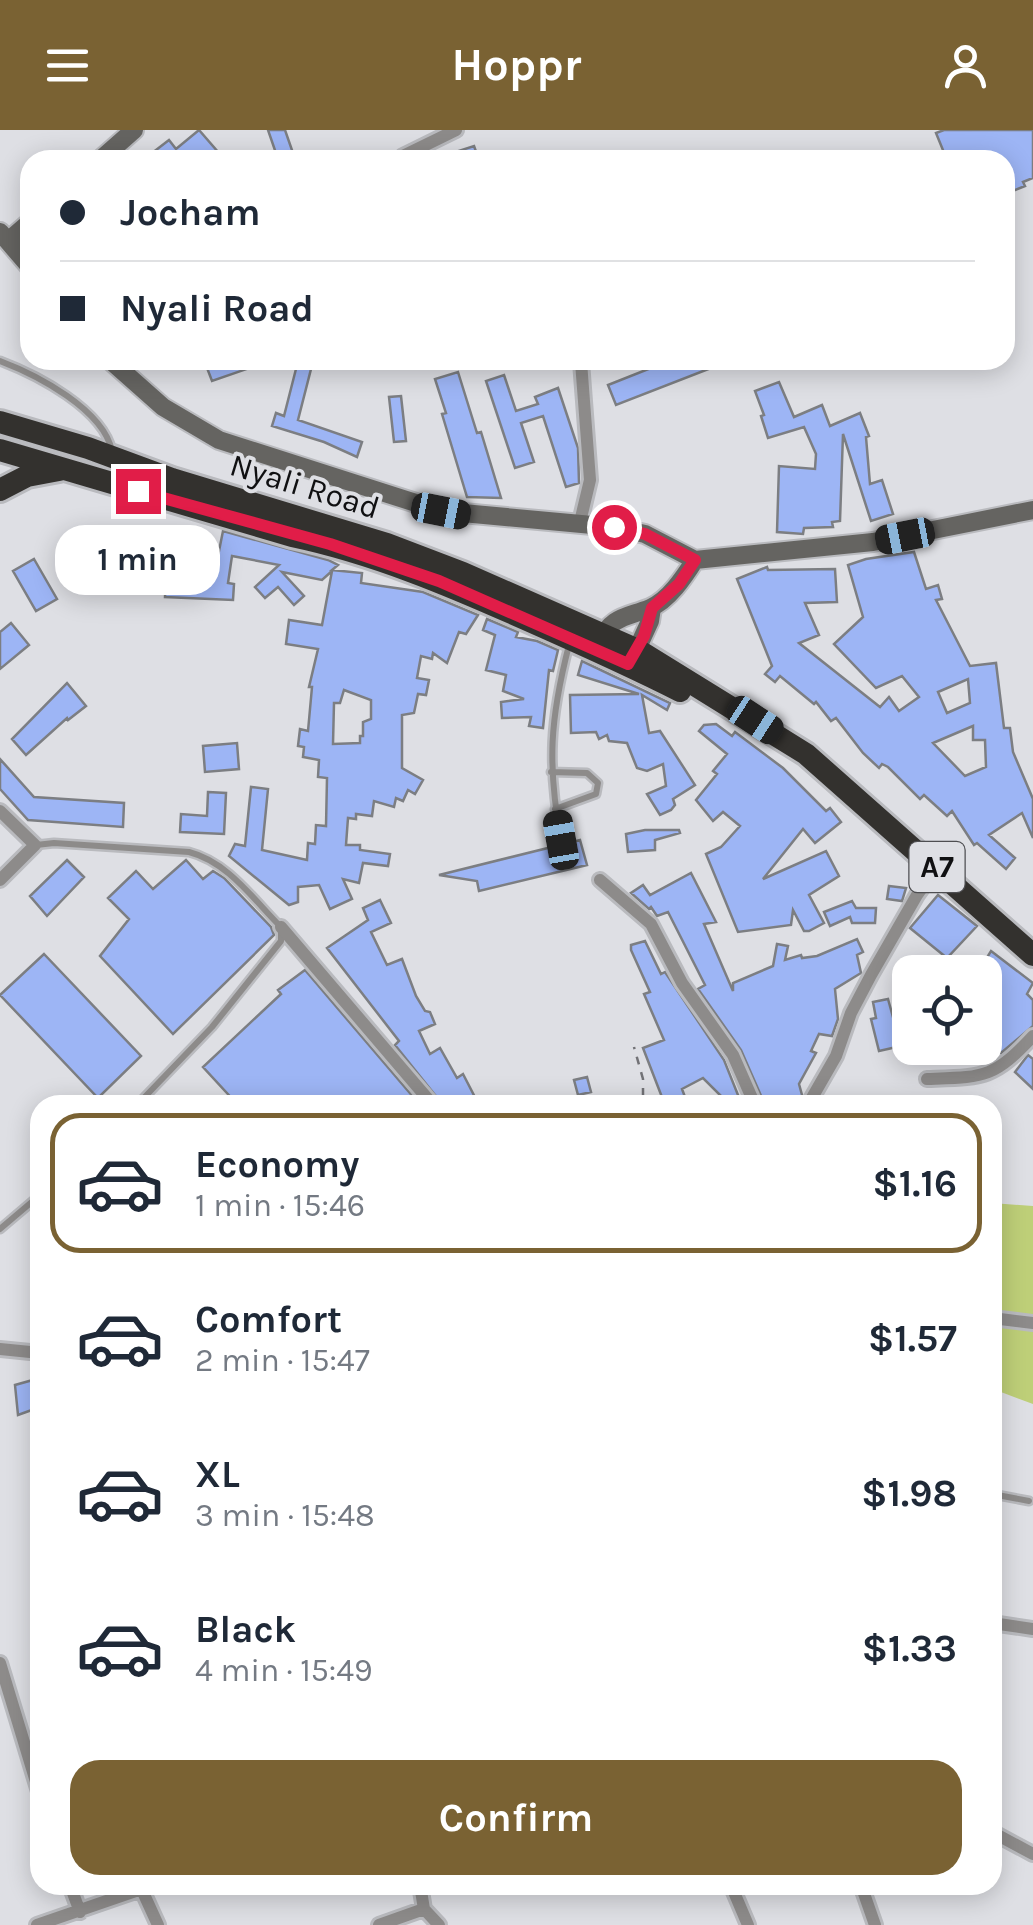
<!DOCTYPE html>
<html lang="en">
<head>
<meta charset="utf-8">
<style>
	:root { --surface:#fff; --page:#f2f2f3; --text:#1f2937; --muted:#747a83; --line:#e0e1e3; --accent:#7a6233 }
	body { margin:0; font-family:Karla,sans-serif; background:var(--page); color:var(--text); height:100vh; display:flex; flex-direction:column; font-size:38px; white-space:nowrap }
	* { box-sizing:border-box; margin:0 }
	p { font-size:32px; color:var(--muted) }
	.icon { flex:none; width:55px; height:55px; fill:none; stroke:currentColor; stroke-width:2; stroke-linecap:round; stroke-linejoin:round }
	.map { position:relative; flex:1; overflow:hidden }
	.side { position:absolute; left:30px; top:965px; width:972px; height:800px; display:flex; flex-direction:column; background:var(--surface); border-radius:30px; box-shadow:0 5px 25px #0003 }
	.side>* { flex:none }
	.banner { position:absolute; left:20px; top:20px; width:995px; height:220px; border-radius:30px; box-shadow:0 5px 25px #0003; display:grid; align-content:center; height:220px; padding:0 40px; background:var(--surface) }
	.controls { position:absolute; left:892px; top:825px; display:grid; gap:20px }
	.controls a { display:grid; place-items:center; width:110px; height:110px; border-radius:20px; background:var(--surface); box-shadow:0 5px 25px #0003; font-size:50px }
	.end { position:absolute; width:45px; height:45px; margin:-22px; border:12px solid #e11d48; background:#fff; box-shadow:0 0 0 5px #fff }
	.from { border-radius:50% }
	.bubble { position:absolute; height:70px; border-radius:30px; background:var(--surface); box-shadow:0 5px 25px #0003; font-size:32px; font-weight:700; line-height:70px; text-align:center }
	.car { position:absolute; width:30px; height:60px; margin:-30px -15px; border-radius:12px; box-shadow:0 0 8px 2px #0007; background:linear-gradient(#222 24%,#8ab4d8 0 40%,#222 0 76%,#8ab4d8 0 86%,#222 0) }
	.banner b { display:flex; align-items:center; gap:35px; height:95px; font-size:38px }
	.banner b+b { border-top:2px solid var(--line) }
	.banner i { width:25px; height:25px; background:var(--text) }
	ul { padding:18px 0 0; list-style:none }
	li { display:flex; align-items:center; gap:30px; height:140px; margin:0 20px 15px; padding:0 20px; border:5px solid transparent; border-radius:30px }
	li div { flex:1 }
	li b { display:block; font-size:38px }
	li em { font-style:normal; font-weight:700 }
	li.on { border-color:var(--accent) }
	li>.icon { width:90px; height:90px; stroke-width:1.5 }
	.cta { display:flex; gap:20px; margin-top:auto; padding:20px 40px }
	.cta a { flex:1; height:115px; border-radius:30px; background:var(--accent); color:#fff; font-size:40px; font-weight:700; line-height:115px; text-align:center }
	header { display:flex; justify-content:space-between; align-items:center; height:130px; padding:0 40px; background:var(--accent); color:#fff; font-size:45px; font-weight:700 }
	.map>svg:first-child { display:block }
	.green { fill:#becf78 }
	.building { fill:#9db5f5; stroke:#7c7e82; stroke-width:2.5; fill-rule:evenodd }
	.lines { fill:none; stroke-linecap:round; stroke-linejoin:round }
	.lane-casing { stroke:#b9babe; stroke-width:11 }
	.street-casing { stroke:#b9babe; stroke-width:18 }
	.secondary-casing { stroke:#b9babe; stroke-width:22 }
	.highway-casing { stroke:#b9babe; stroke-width:28 }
	.path { stroke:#727276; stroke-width:2.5; stroke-dasharray:8 8; stroke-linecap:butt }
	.lane { stroke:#8d8b8a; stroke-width:6 }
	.street { stroke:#8d8b8a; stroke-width:12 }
	.secondary { stroke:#656461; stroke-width:18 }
	.highway { stroke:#33312e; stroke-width:22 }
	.route { stroke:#e11d48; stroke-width:12 }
	.labels { text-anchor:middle; stroke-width:8; stroke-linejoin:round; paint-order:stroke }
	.shield { fill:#dedfe4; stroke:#4e4e51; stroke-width:2.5 }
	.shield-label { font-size:30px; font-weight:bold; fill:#101012 }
	.street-label { font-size:32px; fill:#101012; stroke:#dedfe4 }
</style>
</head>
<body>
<header><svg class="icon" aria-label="menu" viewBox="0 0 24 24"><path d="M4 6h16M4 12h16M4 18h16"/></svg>Hoppr<svg class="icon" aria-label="person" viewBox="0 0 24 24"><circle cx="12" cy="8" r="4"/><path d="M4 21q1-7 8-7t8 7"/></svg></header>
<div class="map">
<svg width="1033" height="1795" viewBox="0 0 1033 1795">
	<rect width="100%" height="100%" fill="#dedfe4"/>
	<path class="green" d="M992,1073l41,3v198l-40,-15z"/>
	<path class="building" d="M199,0l26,30h-82l26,-20 7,9z
		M268,0h17l8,23 -15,6z
		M944,0h89v48l-10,4 2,4 -20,8v-34h-58l-11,-27z
		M474,16l5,14h-41l-1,-2z
		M204,230h63v2l-55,19z
		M671,230l58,1 -113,44 -8,-20z
		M297,235l14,4 -13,51 64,22 -5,15 -33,-15 -52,-16 4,-13 8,3z
		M458,242l19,61 4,-1 20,66 -34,-1 -25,-83 4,-1 -11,-34z
		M504,245l12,36 22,-7 -3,-7 23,-9 20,60 1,35 -13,4 -23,-71 -22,7 13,39 -19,6 -29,-87z
		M779,252l15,35 28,-12 8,21 30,-13 9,23 -3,1 4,47 12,-4 11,34 -22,7 -28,-87 -3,87 -8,1 1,5 -29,1 -1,6 -26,-2 2,-66 36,3 1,-15 -12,-27 -36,11 -7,-22 3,-1 -9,-24z
		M401,266l5,45 -12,1 -5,-45z
		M223,401l105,29 10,5 -6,5 30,3 -1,10 62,9 55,23 -12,19 -7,-2 -12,31 -14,-10 -1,6 -11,-3 -4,22 12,2 -3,15 -8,-1 -4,19 -12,2v53l21,12 -8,14 -7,-4 -5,11 -7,-3 -2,9 -20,-6 -2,15 -16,-2v5l-8,-1 -2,27h14v5l30,4 -2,12 -25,-3 -4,20 -16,-4 9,20 -22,10 -11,-24 -21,2v15l-9,3 -60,-49 6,-12 10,2 6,-59 17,2 -6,61 45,10 1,-17 7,1 1,-19 10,1 1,-48 -9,-1 1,-17 -16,-3 1,-10 -6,-1 2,-17 8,2 4,-44h-3l9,-38 -32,-5 3,-24 33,5 10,-54 -10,9 -40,-8 22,24 -10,9 -16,-18 -13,11 -10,-11 24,-22 -47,-9 -4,27 6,1 -1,16 -68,-3 1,-20 27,2 3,-25 22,2zM344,560l27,10v19l-8,3v14h-3v7l-27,1 1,-41h6z
		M914,422l12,37 12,-4 4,14 -6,1 34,66 26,-3 8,65h6l3,24 20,47v39l-11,-25 -33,22 26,23 -9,11 -29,-26 -3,2 -22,-34 -5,5 -23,-21 -4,4 -32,-32 -6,-3 -3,4 -16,-15 -27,-35 -5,3 -15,-19 -2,2 -34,-28 -5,6 -10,-8 7,-8 -35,-87 30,-12 1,3 67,-1 2,33 -32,1 14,32 -20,8 81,64 9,-10 10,14 20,-14 -17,-21 -26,12 -42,-44 29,-27 -15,-52 18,-6zM968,549l2,24 -23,10 -9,-21zM973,596v14h12l1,27 -21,9 -32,-33z
		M34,429l23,40 -21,12 -23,-40z
		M487,489l31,13 -2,5 21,4 21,9 -5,21 -4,-1 -6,58 -14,-2 2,-9 -29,1 -1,-16 23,-3 -21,-8 3,-16 -20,-5 9,-35 -12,-5z
		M11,493l18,22 -29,24v-37z
		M582,531l88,42 -3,7 -25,-15 7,38 11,-2 35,54 -22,14 2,6 -4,5 -11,5 -13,-21 19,-8 -3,-22 -16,7 -10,-3 -10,-25 -18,-2 -2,-6 -8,4 -3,-7 -25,1 -1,-38 69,-1 -61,-19z
		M67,553l19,23 -18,14 -1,-2 -41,37 -14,-16z
		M716,594l16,12 3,-4 48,36 43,43 4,-3 11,14 -26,21 -12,-14 -40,50 63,-28 13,25 -30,19 15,28 -15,8h-5l-11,-21 -2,15 -53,7 -32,-78 15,-7 19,-21 -17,-14 -10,9 -17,-21 21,-26 -4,-3 14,-17 -28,-23 5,-6z
		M237,613l2,26 -34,3 -2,-26z
		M0,629l34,38 90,6 -1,24 -95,-7 -28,-31z
		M208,662l18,1 -2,41 -44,-2 1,-18 26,2z
		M645,700h34l1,3 -25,7v10l-27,2 -2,-18z
		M580,710l7,25 -108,26 -2,-10 -38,-6z
		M67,730l17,17 -37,39 -17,-20z
		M186,730l17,19 10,-8 11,7 47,49 3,8 -101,99 -73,-78 29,-37 -21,-21 28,-27 17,18z
		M691,743l25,49 -12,2 29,67v-8l40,-17 4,-22 11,2 -3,14 16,-5 1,3 15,-2 40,-17 6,13 -6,3 4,18 -26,16 3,30 -6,17 -13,-2 -8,17 5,2 -17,31 3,11 -3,10h-34l-24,-55 -43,-61 7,-4 -37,-73 -11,4 -6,-9 -2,2 -18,-16 12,-8 7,10z
		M889,756l17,2 -4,13 -15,-2z
		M938,765l39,31 -30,32 -37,-30z
		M380,770l11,23 -20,9 16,33 15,-6 14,37 9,15 5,1 5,12 -16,7 11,23 10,-6 17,30 6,-4 16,31h-36l-48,-60 4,-4 -72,-93 41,-28 -5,-12z
		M852,771l4,7h20l-1,15h-23l-2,-6 -20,9 -6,-14z
		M645,811l16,33 4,-2 59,88 18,45h-12l-27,-27 -21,11 6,16h-23l-22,-57 21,-8 -20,-46 6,-2 -19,-42v-5z
		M991,821l42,32 -6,11 6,6v26l-32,27 -16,-14v-16l14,-17 -7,-6 3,-3 -10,-6v-19h-7z
		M44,824l97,102 -43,42 -98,-103z
		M305,840l115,135h-182l-35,-38 78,-73 -3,-4z
		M888,869l13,47 -22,5 -8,-32 5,-1 -3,-16z
		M1028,925l5,4v30l-18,-17z
		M587,947l4,15 -13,3 -4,-15z
		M40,1248v29l-22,8 -3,-30z"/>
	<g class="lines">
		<g class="lane-casing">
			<path id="lane" d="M0,231c37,14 103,48 112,90
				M551,642l36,1 11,10 -2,11 -41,15
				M561,710c-14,-76 -11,-121 8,-195
				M36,715l18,-2 135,9c39,10 64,47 92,75v14l-69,86 -75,78
				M0,1099l40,-34
				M992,1364l37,7"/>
		</g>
		<g class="street-casing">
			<path id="street" d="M402,30l1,-4 53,-26
				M580,392l10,-42 -9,-118
				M0,681l35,34 -35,35
				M600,750l51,44 31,59 51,72 22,50
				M281,797l152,178
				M927,949c57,-2 66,0 106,-43
				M809,973l27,-47 15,-43 20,-38 46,-80 20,-28
				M992,1188l41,5
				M0,1219l40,4
				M992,1493l41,6
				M0,1533l40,132
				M992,1702l41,22
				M70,1755l10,27
				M731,1755l17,40
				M861,1755l14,40
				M142,1760l16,35
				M424,1779l15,16
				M37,1795l116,-40
				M379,1795l45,-16 -4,-24"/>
		</g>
		<g class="secondary-casing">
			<path id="secondary" d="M100,30l34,-30
				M0,102l30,35
				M8,111l22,-19
				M110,230l53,47 56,33 222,71 173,16 31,7 50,26
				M598,513c15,-28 27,-25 52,-35 19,-8 34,-31 45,-48l178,-18 160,-32
				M633,528l17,-37 2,-13"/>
		</g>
		<g class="highway-casing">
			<path id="highway" d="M0,292l88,26 84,31 215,65 76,29 175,77 168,104 227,201
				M0,320l292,86c81,17 157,49 233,83 52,23 104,46 155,72
				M0,360l27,-14 32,-6"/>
		</g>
		<path class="path" d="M631,975l12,-7v-19l-9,-32"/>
		<use href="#lane" class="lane"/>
		<use href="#street" class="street"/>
		<use href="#secondary" class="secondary"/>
		<use href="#highway" class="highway"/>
	</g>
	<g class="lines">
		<path class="route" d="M138,361l192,53 109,37 189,83 16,-28 8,-28 27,-24 16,-24 -50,-26 -31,-7"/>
	</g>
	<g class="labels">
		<rect class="shield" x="909.5" y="712" width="55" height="50" rx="8"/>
		<g class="shield-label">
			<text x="937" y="747">A7</text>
		</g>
		<g class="street-label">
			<text transform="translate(305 356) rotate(17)" y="11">Nyali Road</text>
		</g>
	</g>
</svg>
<div class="controls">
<a><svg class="icon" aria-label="locate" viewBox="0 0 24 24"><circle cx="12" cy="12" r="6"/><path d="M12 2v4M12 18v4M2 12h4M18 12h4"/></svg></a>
</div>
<i class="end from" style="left:614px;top:397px"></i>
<i class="end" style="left:138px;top:361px"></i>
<div class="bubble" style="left:55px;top:395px;width:165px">1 min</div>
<i class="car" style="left:441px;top:381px;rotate:101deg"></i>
<i class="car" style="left:905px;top:406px;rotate:259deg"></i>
<i class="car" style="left:755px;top:590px;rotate:123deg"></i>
<i class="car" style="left:561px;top:710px;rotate:350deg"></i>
<div class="banner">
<b><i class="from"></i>Jocham</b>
<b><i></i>Nyali Road</b>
</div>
<section class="side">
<ul>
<li class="on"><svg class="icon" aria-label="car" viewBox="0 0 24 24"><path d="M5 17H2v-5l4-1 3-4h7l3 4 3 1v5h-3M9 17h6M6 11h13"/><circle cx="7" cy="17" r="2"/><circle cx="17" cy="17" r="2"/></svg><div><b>Economy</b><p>1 min · 15:46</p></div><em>$1.16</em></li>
<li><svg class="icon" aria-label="car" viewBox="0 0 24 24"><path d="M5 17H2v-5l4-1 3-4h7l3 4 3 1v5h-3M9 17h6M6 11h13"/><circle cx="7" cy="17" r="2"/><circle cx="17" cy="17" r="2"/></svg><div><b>Comfort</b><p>2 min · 15:47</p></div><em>$1.57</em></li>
<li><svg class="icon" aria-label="car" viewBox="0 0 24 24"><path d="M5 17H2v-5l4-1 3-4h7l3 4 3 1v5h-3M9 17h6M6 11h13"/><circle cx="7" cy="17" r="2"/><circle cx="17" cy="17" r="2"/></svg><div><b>XL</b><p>3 min · 15:48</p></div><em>$1.98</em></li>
<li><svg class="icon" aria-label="car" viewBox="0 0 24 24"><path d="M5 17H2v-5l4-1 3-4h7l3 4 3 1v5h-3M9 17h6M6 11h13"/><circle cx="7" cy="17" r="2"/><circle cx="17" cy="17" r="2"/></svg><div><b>Black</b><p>4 min · 15:49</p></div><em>$1.33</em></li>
</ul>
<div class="cta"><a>Confirm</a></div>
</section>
</div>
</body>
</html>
